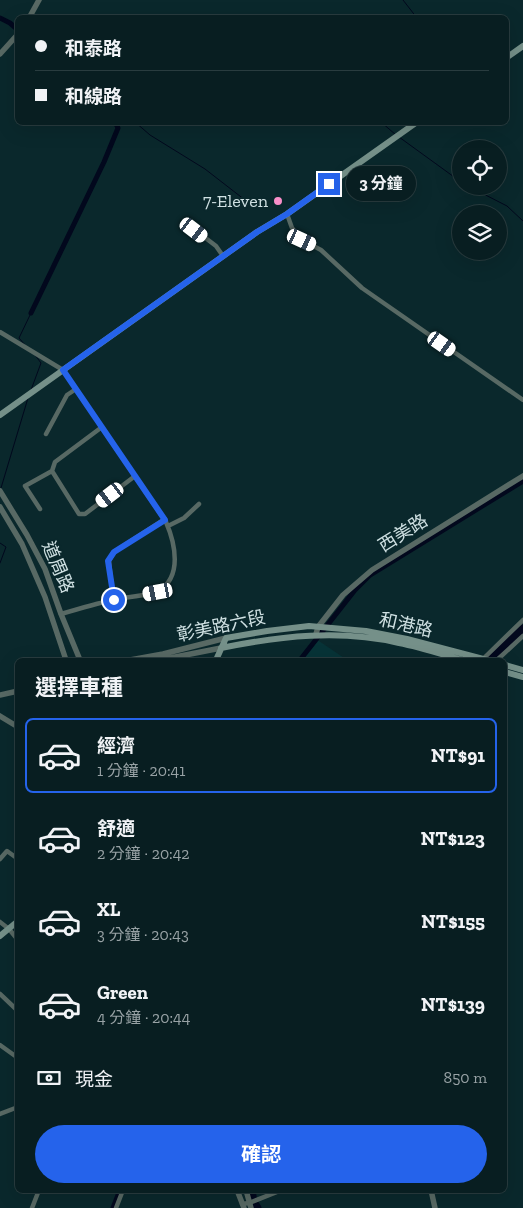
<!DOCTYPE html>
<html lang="zh-TW">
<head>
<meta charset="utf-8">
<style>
	:root { --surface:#081e21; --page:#162b2e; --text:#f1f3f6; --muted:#98a2a5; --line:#293c3f; --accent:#2563eb }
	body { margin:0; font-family:"Zilla Slab","Noto Sans TC",serif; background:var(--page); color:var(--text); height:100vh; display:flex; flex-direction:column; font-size:19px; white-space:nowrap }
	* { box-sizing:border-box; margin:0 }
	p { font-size:16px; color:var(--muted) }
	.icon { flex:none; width:28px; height:28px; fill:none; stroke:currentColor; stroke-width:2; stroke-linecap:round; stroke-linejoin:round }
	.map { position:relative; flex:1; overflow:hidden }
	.side { position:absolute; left:15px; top:658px; width:492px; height:535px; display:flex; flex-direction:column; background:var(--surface); border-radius:8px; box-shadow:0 5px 20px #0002,0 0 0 1px var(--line) }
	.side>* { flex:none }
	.banner { position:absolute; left:15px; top:15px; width:494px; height:110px; border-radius:8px; box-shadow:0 5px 20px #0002,0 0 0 1px var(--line); display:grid; align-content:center; height:110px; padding:0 20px; background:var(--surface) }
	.controls { position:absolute; left:452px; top:140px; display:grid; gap:10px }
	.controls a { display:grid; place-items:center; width:55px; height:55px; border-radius:50%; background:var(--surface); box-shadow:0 5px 20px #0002,0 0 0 1px var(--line); font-size:25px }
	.end { position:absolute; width:22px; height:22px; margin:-11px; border:6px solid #2563eb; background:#fff; box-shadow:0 0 0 2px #fff }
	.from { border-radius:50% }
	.bubble { position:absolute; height:35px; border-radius:18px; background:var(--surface); box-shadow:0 5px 20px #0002,0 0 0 1px var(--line); font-size:16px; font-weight:700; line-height:35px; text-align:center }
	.car { position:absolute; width:15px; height:30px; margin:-15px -8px; border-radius:6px; box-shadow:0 0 4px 1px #0007; background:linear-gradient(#fff 24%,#345 0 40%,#fff 0 76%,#345 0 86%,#fff 0) }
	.banner b { display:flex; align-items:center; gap:18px; height:48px; font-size:19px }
	.banner b+b { border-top:1px solid var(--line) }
	.banner i { width:12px; height:12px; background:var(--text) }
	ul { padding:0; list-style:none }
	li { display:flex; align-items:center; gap:15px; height:75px; margin:0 10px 8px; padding:0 10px; border:2px solid transparent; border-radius:8px }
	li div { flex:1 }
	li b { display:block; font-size:19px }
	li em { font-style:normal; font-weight:700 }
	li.on { border-color:var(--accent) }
	li>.icon { width:45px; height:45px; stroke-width:1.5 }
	h2 { padding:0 20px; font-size:22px; line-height:60px }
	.pay { display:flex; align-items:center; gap:12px; height:55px; padding:0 20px; font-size:19px }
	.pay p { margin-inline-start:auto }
	.action { display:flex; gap:10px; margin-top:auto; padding:10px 20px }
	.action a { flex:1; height:58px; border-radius:30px; background:var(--accent); color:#fff; font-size:20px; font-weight:700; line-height:58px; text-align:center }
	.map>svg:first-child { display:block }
	.built { fill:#073337 }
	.water { fill:#02081d }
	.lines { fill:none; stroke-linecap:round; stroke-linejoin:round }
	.stream { stroke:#02081d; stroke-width:1 }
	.canal { stroke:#02081d; stroke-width:5 }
	.river { stroke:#02081d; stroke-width:9 }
	.minor { stroke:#586964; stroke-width:4.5 }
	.tertiary { stroke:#586964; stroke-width:5.5 }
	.secondary { stroke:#759089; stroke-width:6 }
	.route { stroke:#2563eb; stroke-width:6 }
	.poi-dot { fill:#f98fc9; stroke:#0a282c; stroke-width:2 }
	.labels { text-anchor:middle; stroke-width:4; stroke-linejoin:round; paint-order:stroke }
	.poi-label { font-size:18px; fill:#cfe0e2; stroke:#0a282c; text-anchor:end }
	.street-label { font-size:18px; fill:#cfe0e2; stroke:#0a282c }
</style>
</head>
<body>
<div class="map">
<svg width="523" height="1208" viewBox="0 0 523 1208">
	<rect width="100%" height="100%" fill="#0a282c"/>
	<path class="built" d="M316,639l31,21h-45z"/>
	<path class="water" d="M523,625v8l-22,21 -6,-2z"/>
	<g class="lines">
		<path class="stream" d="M403,0l14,18
			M135,122l15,13 55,34 40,31
			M381,122l15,13
			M399,137l62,45
			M468,186l39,20 16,15
			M25,345l-6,-7 12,-25
			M31,390l10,-27 -6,-8
			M1,488l27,-90
			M0,543l6,4 -6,16"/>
		<path class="canal" d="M0,18l10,5 8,7
			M31,313l73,-151 14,-34 -3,-6
			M300,660l55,-70 15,-15 153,-94
			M113,1208l7,-18"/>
		<path class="river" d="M489,660l34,-31
			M251,1190l2,12 4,6"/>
		<path class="minor" d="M287,214l5,14 10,12 19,10 41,38 161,112
			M195,230l21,16 7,10
			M0,332l63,38 103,152c9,21 17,55 -8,69 -9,5 -34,6 -45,9 -18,4 -35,9 -52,14
			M102,427l-47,35 -3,9 27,43h6l50,-38
			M46,434l21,-39 9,-6
			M40,509l-15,-23 27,-15
			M168,526l16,-8 15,-14
			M113,600l-4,-39 5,-9 51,-33
			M483,659l40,-39
			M497,660l26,-24
			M0,859l7,-8 11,8
			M0,922l9,7 9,11
			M0,994l18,17
			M0,1045l18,13
			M0,1114l18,-7
			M242,1204l7,-1 33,-13
			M32,1208l7,-18
			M116,1208l7,-18"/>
		<path class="tertiary" d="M29,18l10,-18
			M0,54l18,-20
			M0,491l27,44 18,34 16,45 19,46
			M0,507l22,37 23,53 21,63
			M316,634l2,-7 25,-32 29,-25 151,-94
			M130,660l33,-6 63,-16
			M160,660l61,-12
			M0,695l18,-4
			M0,716l18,11
			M237,1190l7,18
			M246,1190l5,18
			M431,1190l4,18"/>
		<path class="secondary" d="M506,58l17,-12
			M0,415l257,-183 30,-18 130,-92
			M221,648c59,-12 119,-19 178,-5 21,4 42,11 63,17
			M216,660l10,-22 41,-7 42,-5 57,5 41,8 80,21
			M505,665l18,5
			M505,672l18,5
			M0,936l18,-15"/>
	</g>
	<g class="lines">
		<path class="route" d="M114,600l-6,-39 6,-9 51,-32 -102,-150 194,-138 30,-18 42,-30"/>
	</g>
	<circle class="poi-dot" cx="278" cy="201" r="5"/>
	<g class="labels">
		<g class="poi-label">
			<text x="268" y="207">7-Eleven</text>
		</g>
		<g class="street-label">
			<text transform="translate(403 533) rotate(-32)" y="6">西美路</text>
			<text transform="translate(58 567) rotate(67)" y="6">道周路</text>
			<text transform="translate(406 625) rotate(13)" y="6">和港路</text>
			<text transform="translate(221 626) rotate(-12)" y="6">彰美路六段</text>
		</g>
	</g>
</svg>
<div class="controls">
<a><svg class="icon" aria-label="locate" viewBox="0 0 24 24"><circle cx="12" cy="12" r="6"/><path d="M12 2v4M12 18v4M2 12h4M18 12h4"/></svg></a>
<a><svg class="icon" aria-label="layers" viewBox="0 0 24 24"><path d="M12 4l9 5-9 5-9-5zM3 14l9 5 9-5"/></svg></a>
</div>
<i class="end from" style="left:114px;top:600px"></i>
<i class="end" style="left:329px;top:184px"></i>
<div class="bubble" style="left:346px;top:166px;width:70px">3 分鐘</div>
<i class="car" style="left:194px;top:230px;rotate:127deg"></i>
<i class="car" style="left:302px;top:240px;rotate:115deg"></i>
<i class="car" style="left:442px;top:344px;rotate:125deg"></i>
<i class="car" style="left:110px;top:495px;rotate:233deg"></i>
<i class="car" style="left:158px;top:592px;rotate:259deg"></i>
<div class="banner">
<b><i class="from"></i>和泰路</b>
<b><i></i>和線路</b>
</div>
<section class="side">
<h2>選擇車種</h2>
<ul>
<li class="on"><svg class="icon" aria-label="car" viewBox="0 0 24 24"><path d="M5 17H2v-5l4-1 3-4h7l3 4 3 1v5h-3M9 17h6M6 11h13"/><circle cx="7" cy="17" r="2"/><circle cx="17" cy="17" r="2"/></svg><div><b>經濟</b><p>1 分鐘 · 20:41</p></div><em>NT$91</em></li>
<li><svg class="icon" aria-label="car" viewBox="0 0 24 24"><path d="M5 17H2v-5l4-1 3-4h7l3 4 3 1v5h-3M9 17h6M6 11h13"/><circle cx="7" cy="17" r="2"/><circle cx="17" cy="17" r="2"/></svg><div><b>舒適</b><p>2 分鐘 · 20:42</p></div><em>NT$123</em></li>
<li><svg class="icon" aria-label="car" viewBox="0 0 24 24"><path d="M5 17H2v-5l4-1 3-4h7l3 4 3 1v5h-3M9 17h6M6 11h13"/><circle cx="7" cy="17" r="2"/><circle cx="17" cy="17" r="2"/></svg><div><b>XL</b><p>3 分鐘 · 20:43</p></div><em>NT$155</em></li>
<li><svg class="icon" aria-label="car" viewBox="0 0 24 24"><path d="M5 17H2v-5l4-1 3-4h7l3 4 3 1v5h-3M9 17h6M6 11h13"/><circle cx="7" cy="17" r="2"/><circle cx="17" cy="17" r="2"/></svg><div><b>Green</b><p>4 分鐘 · 20:44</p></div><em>NT$139</em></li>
</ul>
<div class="pay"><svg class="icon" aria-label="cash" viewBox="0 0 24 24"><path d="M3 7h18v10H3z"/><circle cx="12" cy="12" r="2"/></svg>現金<p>850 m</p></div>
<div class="action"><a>確認</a></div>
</section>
</div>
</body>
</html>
